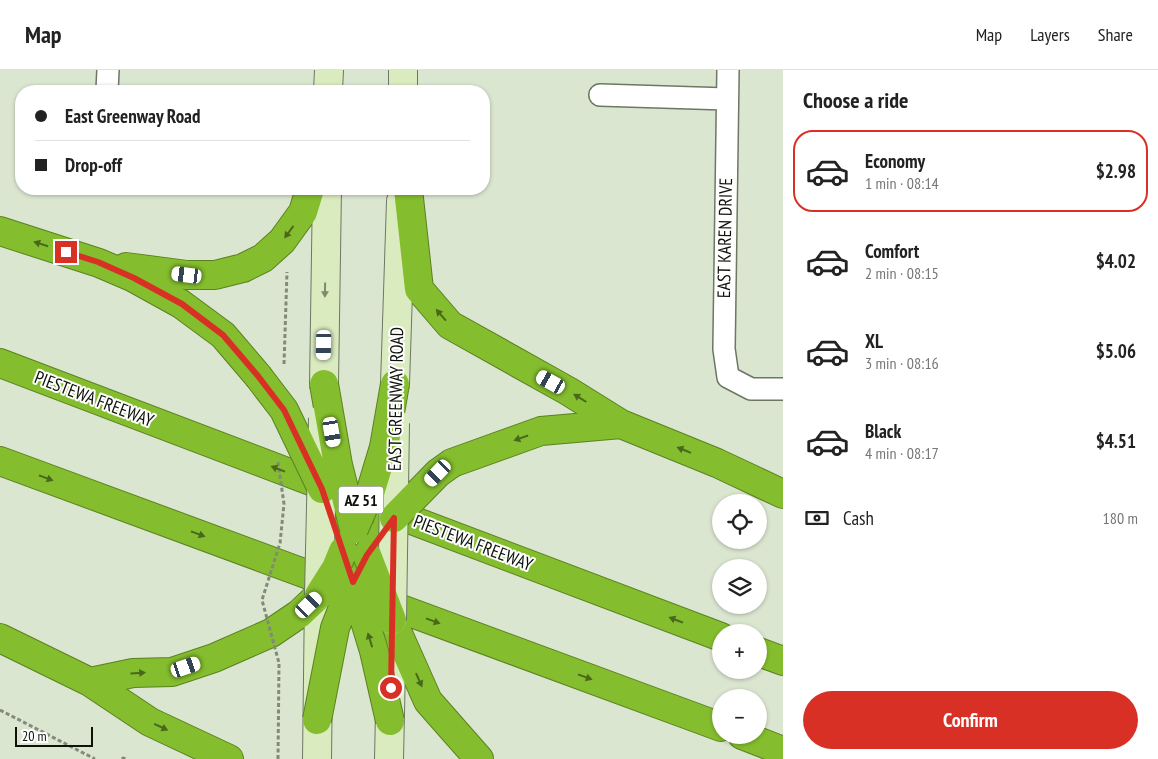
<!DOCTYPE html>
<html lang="en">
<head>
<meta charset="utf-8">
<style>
	:root { --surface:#fff; --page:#f2f2f2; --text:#222; --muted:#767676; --line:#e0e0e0; --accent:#d93025 }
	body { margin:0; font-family:"PT Sans Narrow",sans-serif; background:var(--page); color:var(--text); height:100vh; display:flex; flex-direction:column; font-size:19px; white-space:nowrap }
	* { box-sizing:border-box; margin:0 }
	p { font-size:16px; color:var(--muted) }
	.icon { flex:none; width:28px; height:28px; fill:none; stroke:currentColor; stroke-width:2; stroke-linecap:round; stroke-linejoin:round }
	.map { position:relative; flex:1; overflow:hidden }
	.sheet { display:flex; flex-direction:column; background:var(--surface); width:375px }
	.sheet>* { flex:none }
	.hud { position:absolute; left:15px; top:15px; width:475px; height:110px; border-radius:20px; box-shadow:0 1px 4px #0004; display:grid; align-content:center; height:110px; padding:0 20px; background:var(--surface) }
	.tools { position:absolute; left:712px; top:424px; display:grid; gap:10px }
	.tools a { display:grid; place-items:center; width:55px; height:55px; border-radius:50%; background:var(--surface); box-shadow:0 1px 4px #0004; font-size:25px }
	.scale { position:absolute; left:15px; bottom:12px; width:78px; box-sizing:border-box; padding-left:5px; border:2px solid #0e120a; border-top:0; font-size:14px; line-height:18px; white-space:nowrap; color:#0e120a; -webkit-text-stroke:4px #fff; paint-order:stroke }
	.end { position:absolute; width:22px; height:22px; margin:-11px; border:6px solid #d93025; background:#fff; box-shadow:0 0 0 2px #fff }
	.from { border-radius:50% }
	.car { position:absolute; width:15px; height:30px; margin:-15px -8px; border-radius:6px; box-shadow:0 0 4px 1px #0007; background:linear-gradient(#fff 24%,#345 0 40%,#fff 0 76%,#345 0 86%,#fff 0) }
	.hud b { display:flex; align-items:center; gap:18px; height:48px; font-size:19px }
	.hud b+b { border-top:1px solid var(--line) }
	.hud i { width:12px; height:12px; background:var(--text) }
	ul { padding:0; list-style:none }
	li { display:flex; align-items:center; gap:15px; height:82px; margin:0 10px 8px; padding:0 10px; border:2px solid transparent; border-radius:20px }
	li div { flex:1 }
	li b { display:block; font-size:19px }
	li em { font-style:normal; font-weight:800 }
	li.on { border-color:var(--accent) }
	li>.icon { width:45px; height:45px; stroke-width:1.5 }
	h2 { padding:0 20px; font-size:22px; line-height:60px }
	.pay { display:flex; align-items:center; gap:12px; height:55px; padding:0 20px; font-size:19px }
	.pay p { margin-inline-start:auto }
	.cta { display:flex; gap:10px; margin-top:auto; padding:10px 20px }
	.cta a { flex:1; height:58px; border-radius:30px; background:var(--accent); color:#fff; font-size:20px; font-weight:800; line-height:58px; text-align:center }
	header { display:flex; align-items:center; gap:30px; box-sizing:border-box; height:70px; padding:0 25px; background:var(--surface); border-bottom:1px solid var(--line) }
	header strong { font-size:24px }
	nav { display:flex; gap:28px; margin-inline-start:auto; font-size:18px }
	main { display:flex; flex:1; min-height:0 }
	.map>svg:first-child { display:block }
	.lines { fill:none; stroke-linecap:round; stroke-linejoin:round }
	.minor-casing { stroke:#6d7763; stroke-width:24 }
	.secondary-casing { stroke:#6d7763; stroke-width:30 }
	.motorway-casing { stroke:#5b8121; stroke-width:30 }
	.path { stroke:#828a7a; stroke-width:3; stroke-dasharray:4 2.5; stroke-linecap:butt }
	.minor { stroke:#fff; stroke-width:21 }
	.secondary { stroke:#daebc0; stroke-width:28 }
	.motorway { stroke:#84bd2d; stroke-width:28 }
	.secondary-bridge-casing { stroke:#6d7763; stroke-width:30; stroke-linecap:butt }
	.motorway-bridge-casing { stroke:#5b8121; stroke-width:30; stroke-linecap:butt }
	.path-bridge { stroke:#828a7a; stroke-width:3; stroke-dasharray:4 2.5; stroke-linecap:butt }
	.secondary-bridge { stroke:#daebc0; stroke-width:28 }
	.motorway-bridge { stroke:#84bd2d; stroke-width:28 }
	.oneway { fill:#49681c }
	.oneway2 { fill:#7e896e }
	.route { stroke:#d93025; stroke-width:6 }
	.labels { text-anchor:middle; stroke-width:4; stroke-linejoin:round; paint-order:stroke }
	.shield { fill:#fff; stroke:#565954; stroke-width:1 }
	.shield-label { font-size:16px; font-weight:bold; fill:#0e120a }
	.street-label { font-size:18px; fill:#0e120a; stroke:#fff }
</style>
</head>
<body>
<header>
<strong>Map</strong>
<nav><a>Map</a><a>Layers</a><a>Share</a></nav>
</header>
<main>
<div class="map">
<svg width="783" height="689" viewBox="0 0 783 689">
	<rect width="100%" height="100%" fill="#dbe6d0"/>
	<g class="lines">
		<g class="minor-casing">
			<path id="minor" d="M728,0l-4,279 4,28 23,12h32
				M107,21l1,-21
				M600,25l127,4"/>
		</g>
		<g class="secondary-casing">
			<path id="secondary" d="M328,21l1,-21
				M403,21v-21
				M324,314l3,-195
				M395,314l6,-183
				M317,689l2,-164
				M389,689l3,-139"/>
		</g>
		<g class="motorway-casing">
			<path id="motorway" d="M408,119l11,100 31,36 118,66 53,33 96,39 66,31
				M0,161l99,32 35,15 47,26 42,31 35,41
				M126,197l61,8h28l28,-7 20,-10 19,-17 21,-29 7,-23
				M0,293l337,128
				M0,391l721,266
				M452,393l89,-32 80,-7
				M322,421l28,82
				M377,437l344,130
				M356,507l11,-22 27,-37
				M392,550l36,81 51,58
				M0,568l90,44 60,40 79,37
				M759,582l24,9
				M90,612l43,-9 39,-1 42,-14 57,-25 28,-19 20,-19
				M742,665l41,16"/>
		</g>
		<path class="path" d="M284,294l3,-92
			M0,640l95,49
			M122,689l1,-1 3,1
			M278,689l1,-96"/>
		<use href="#minor" class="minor"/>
		<use href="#secondary" class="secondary"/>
		<use href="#motorway" class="motorway"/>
		<g class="secondary-bridge-casing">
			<path id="secondary-bridge" d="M319,525l4,-177
				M392,550l3,-197"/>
		</g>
		<g class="motorway-bridge-casing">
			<path id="motorway-bridge" d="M258,306l26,34 38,79
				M324,314l14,81 16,64
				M394,448l44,-45 14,-10
				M354,459l17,-39 13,-43 11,-63
				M367,485l25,65
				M353,512l21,69 16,70
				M319,525l17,-27 7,-17
				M317,650l18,-92 18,-46"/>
		</g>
		<path class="path-bridge" d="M278,392l6,42 -4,39 -18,57 17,63"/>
		<use href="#secondary-bridge" class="secondary-bridge"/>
		<use href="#motorway-bridge" class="motorway-bridge"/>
	</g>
	<defs><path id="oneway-solid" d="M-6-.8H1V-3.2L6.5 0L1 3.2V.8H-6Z" transform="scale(1.25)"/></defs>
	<g class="oneway">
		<use href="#oneway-solid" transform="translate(289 162) rotate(126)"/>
		<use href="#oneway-solid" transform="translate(41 174) rotate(-162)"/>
		<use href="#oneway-solid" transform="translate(441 245) rotate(-131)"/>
		<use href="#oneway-solid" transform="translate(580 328) rotate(-148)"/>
		<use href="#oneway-solid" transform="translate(521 368) rotate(161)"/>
		<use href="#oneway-solid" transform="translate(684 380) rotate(-158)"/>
		<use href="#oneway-solid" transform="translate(278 399) rotate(-159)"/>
		<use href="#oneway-solid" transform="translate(46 408) rotate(20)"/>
		<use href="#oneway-solid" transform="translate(198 464) rotate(20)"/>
		<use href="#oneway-solid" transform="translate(676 550) rotate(-159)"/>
		<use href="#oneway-solid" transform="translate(433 551) rotate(20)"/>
		<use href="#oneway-solid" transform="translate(370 570) rotate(-107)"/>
		<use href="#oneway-solid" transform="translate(138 603) rotate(-4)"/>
		<use href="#oneway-solid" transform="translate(585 607) rotate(20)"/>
		<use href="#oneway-solid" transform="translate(419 610) rotate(66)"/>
		<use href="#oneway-solid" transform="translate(161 657) rotate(25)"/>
	</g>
	<use class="oneway2" href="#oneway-solid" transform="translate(325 220) rotate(91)"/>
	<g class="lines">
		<path class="route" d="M66,182l32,10 36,16 48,26 41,31 35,41 26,34 38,79 31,93 14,-27 27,-37 -3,170"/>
	</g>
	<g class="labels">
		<rect class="shield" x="338.5" y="416.5" width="45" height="27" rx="4"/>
		<g class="shield-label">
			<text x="361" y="436">AZ 51</text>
		</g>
		<g class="street-label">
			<text transform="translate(725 168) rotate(-89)" y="6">EAST KAREN DRIVE</text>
			<text transform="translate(94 329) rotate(21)" y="6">PIESTEWA FREEWAY</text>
			<text transform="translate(396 329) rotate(-89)" y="6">EAST GREENWAY ROAD</text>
			<text transform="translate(473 473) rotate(21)" y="6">PIESTEWA FREEWAY</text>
		</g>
	</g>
</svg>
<div class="tools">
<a><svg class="icon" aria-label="locate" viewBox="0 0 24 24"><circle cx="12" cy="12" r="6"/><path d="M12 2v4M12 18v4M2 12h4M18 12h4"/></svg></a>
<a><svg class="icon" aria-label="layers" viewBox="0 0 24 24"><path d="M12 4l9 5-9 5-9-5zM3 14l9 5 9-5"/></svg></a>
<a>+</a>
<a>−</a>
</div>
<div class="scale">20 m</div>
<i class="end from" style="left:391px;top:618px"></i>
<i class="end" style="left:66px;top:182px"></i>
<i class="car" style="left:187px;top:205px;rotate:277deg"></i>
<i class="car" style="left:324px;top:275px;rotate:181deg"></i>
<i class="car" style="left:551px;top:312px;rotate:299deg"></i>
<i class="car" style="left:332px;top:362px;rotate:170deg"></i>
<i class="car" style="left:438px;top:403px;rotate:224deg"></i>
<i class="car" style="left:309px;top:535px;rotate:46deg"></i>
<i class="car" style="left:186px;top:597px;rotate:71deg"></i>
<div class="hud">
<b><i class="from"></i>East Greenway Road</b>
<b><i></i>Drop-off</b>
</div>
</div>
<section class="sheet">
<h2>Choose a ride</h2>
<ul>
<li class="on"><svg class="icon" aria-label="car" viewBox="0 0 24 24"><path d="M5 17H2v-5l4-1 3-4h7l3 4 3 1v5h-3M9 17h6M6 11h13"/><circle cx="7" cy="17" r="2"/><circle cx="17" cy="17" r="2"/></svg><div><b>Economy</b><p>1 min · 08:14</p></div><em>$2.98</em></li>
<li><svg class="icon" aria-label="car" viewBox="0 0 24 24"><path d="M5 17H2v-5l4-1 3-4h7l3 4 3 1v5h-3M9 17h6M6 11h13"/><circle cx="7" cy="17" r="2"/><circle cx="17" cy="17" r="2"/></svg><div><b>Comfort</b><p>2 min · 08:15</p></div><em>$4.02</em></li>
<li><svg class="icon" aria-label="car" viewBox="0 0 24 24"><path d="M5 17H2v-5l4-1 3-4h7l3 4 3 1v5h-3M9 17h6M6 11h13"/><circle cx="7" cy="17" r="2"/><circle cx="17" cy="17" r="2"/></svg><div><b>XL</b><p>3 min · 08:16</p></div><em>$5.06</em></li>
<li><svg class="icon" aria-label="car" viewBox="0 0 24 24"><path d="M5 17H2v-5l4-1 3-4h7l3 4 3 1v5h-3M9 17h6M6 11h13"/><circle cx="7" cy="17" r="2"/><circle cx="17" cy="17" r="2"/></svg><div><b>Black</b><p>4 min · 08:17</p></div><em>$4.51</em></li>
</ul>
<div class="pay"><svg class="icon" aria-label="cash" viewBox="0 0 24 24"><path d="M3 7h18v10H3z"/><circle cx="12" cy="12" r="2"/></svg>Cash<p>180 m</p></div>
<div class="cta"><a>Confirm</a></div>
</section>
</main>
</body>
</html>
